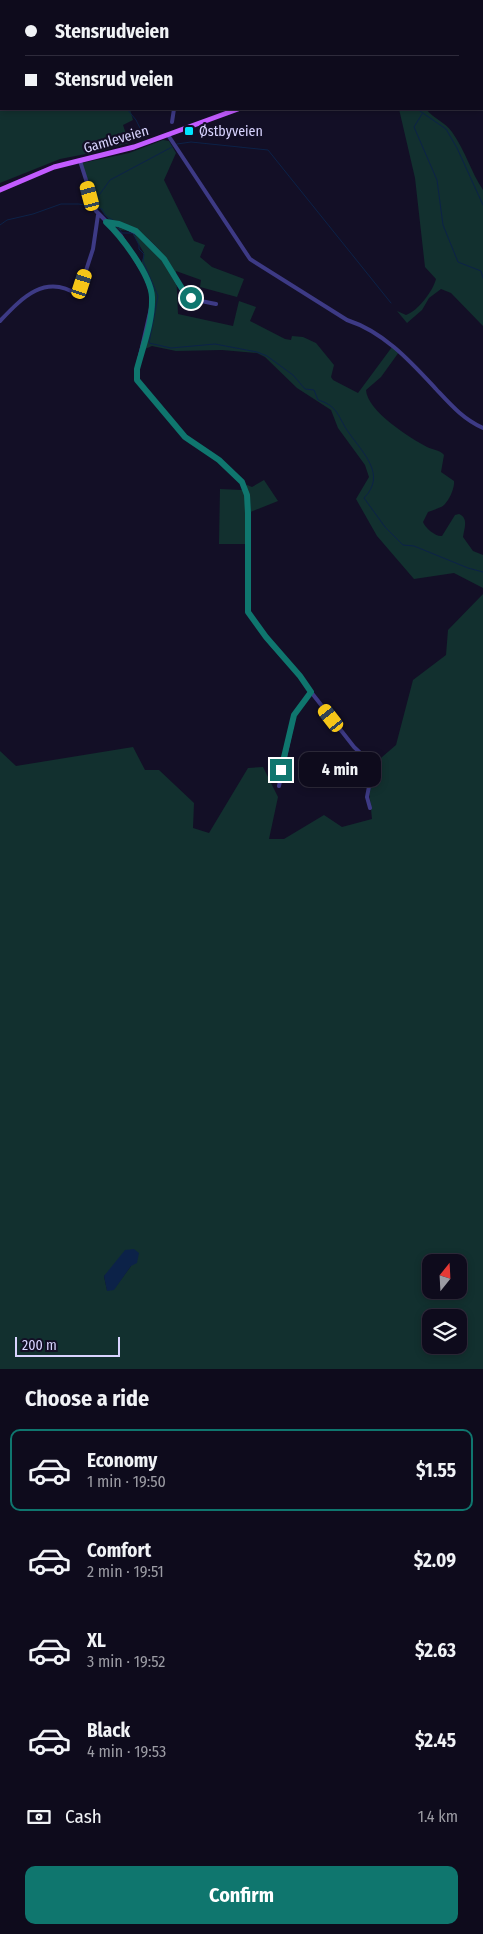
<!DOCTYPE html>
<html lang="en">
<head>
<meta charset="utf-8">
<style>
	:root { --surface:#0e0b1c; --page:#171425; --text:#f1f3f6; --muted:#9b9ba3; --line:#2e2b3b; --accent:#0f766e }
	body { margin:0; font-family:"Fira Sans Condensed",sans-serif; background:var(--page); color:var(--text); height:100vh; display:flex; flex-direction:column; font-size:19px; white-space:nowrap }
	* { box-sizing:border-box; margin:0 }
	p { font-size:16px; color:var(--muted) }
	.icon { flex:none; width:28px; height:28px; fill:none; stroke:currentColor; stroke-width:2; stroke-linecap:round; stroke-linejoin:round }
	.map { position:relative; height:1369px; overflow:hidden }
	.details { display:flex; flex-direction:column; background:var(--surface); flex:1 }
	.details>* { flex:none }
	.top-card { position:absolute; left:0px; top:0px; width:484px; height:110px; box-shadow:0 2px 8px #0003,0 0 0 1px var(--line); display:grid; align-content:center; height:110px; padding:0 25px; background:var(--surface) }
	.needle { width:32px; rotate:18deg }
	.controls { position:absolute; left:422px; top:1254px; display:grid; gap:10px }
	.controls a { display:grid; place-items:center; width:45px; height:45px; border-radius:10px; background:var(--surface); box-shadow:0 2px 8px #0003,0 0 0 1px var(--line); font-size:25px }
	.scale { position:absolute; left:15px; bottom:12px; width:105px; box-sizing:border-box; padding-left:5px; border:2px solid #d9d4ff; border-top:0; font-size:14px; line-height:18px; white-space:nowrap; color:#d9d4ff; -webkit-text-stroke:4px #130f26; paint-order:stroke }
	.end { position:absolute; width:22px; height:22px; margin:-11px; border:6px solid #0f766e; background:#fff; box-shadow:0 0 0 2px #fff }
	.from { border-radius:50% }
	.bubble { position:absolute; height:35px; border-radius:10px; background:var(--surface); box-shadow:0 2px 8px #0003,0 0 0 1px var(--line); font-size:16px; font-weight:700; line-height:35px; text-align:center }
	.car { position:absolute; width:15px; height:30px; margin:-15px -8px; border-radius:6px; box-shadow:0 0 4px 1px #0007; background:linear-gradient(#f5c518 24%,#345 0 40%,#f5c518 0 76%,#345 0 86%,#f5c518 0) }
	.top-card b { display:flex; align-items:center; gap:18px; height:48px; font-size:19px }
	.top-card b+b { border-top:1px solid var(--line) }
	.top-card i { width:12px; height:12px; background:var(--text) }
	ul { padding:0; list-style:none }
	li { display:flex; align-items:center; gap:15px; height:82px; margin:0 10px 8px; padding:0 15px; border:2px solid transparent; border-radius:10px }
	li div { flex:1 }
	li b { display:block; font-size:19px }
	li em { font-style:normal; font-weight:700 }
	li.selected { border-color:var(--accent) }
	li>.icon { width:45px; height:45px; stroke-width:1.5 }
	h2 { padding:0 25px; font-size:22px; line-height:60px }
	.pay { display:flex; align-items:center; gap:12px; height:55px; padding:0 25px; font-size:19px }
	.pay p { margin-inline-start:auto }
	.cta { display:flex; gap:10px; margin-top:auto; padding:10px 25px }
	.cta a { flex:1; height:58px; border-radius:10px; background:var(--accent); color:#fff; font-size:20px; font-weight:700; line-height:58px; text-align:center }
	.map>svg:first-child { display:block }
	.green { fill:#12302f; fill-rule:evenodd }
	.water { fill:#0c2248 }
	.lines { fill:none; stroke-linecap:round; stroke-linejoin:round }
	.stream { stroke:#0c2248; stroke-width:1 }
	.minor { stroke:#3d3a85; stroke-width:4 }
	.major { stroke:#c25bff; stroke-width:5 }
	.route { stroke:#0f766e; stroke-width:6 }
	.poi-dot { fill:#00e5ff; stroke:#130f26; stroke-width:2 }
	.labels { text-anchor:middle; stroke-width:4.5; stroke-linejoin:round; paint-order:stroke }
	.poi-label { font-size:14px; fill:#d9d4ff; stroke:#130f26; text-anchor:start }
	.street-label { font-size:14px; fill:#d9d4ff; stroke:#130f26 }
</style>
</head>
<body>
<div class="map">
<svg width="483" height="1369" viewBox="0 0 483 1369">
	<rect width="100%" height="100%" fill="#130f26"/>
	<path class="green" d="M0,0h117l-116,1v108h129l3,11 -10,5 6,18 -28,8 -41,8 -60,24z
		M399,109l10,2 4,-2h13c8,10 19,13 26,23 13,18 19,40 31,58v136l-32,-33 -10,-4 -12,9 -7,12 -15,13 -10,-12 9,4c12,-4 27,-24 30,-36l-11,-12 -10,-89z
		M163,140l6,1 7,12 -12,27 30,61 11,4 -5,12 12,10 32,12 -7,18 -37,-10 1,-7 -25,-9 2,43 55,12 6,-25 17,6 -6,14 35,18 6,1 1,-4 11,1 13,6 18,22 -3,12 2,3 25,13 34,-46 7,5 -18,25 -15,13c1,21 44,48 61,57 6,3 13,3 17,8l-3,17 13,9c1,7 -6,23 -13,26 -4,2 -8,3 -13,5l-5,10c2,6 13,15 19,14l13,-21 4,-1c10,4 5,15 4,23l10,14 10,4v33l-29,-15 -40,6 -37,-43 -21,-37 13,-22 -4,-12 -27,-37 -7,-18 -34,-22 -32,-31 -8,-4 -35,-3 -46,1 -24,-5 -7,3c8,-34 18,-52 -4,-83l3,-13 -13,-22 -12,-1c-24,-24 -29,-35 -37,-67l47,-10z
		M264,480l14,21 -30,12 1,31h-30l1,-55 22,1 5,-5 5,2z
		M483,594v775h-483v-618l16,15 117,-19 12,23h14l35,33 -1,25 16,5 39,-65 15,-1 15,30 -9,42h15l40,-24 18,12 30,-8 -5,-49 29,-25 17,-65 33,-25 2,-25zM431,1262h28v28h-28zM131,1266l-17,23 -7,1 -3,-14 6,-5zM431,1318h28v27h-28z"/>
	<path class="water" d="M134,1249l5,4 -2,10 -6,3 -17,24 -7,1 -3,-15 21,-26z"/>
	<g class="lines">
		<path class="stream" d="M113,1l1,-1
			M127,109l9,11 7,14
			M417,109l29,20 11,19 26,57
			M422,114l-8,13 23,53 6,45 15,37 23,9 2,7
			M177,144l14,-2 77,8 123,153
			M99,207l-2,-9 13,-18 62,-33
			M0,225l7,-5 26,-6 28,-10h18l23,5 3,6 9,6
			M118,227l4,6h11l6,12v4l5,5 -1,7 15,35 -9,47 22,5 44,-4 42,8 10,4 26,19 12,14 9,1 4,10c21,6 20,18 31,33 14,20 38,42 15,65l21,29 18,18 11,1 54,22 15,4"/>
		<path class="minor" d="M301,0l1,1
			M233,1l1,-1
			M482,86h1
			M172,122l2,-13
			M168,135l82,124 97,61c37,12 63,41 89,69 15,16 27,30 47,39
			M80,161l16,50 25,25 24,39 6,16v17l-14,61v11l48,57 34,23 23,22 5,13 2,49 -1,68 25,34 27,30 11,16 -17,23 -15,71
			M106,222c29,4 48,22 64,46 5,9 9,20 17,27 7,6 20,7 29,9
			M0,321c22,-23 45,-48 78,-26l15,-46 5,-34
			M311,692l43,55 19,18 -6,32 3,11"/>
		<path class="major" d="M430,1l2,-1
			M0,190l54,-23 80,-20 104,-38"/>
	</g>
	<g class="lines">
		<path class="route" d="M191,298l-8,-8 -19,-31 -28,-28 -17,-7 -13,-2c15,14 45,53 46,75 1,24 -9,49 -15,72v11l48,57 34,23 23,22 5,13 1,18v99l18,25 34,39 11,16 -17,23 -13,55"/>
	</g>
	<rect class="poi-dot" x="184" y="126" width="10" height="10" rx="2.5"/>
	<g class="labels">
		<g class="poi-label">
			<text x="199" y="136">Østbyveien</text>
		</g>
		<g class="street-label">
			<text transform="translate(116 139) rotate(-16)" y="5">Gamleveien</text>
		</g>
	</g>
</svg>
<div class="controls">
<a><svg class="needle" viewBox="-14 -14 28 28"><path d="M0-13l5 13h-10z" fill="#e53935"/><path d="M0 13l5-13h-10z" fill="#9b9ba3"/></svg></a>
<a><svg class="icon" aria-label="layers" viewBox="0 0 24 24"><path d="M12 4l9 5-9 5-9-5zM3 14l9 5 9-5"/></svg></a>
</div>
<div class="scale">200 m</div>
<i class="end from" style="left:191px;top:298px"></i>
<i class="end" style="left:281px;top:770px"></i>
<div class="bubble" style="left:299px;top:752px;width:82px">4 min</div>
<i class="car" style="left:90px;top:196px;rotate:345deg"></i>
<i class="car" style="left:82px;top:284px;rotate:18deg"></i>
<i class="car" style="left:331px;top:718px;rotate:322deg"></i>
<div class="top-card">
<b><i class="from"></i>Stensrudveien</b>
<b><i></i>Stensrud veien</b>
</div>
</div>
<section class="details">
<h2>Choose a ride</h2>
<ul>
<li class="selected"><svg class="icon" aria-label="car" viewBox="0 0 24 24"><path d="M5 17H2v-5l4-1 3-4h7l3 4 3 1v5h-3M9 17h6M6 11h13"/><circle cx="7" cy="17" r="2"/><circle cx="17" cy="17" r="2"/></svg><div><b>Economy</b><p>1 min · 19:50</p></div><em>$1.55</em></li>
<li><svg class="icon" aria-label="car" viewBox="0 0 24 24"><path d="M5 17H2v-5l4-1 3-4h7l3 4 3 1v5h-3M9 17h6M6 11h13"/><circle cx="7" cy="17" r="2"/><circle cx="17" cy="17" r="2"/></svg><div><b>Comfort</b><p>2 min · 19:51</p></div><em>$2.09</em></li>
<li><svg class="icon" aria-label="car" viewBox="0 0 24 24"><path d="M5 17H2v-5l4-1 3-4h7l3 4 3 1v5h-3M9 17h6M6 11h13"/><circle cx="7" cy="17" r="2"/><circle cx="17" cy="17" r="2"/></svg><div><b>XL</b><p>3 min · 19:52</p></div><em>$2.63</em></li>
<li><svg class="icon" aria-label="car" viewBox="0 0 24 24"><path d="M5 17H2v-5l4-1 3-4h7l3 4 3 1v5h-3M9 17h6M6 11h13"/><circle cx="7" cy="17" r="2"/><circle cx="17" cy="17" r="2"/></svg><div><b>Black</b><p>4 min · 19:53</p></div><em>$2.45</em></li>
</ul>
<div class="pay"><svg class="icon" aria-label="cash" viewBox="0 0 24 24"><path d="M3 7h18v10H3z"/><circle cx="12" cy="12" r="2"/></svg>Cash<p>1.4 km</p></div>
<div class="cta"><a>Confirm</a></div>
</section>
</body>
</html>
